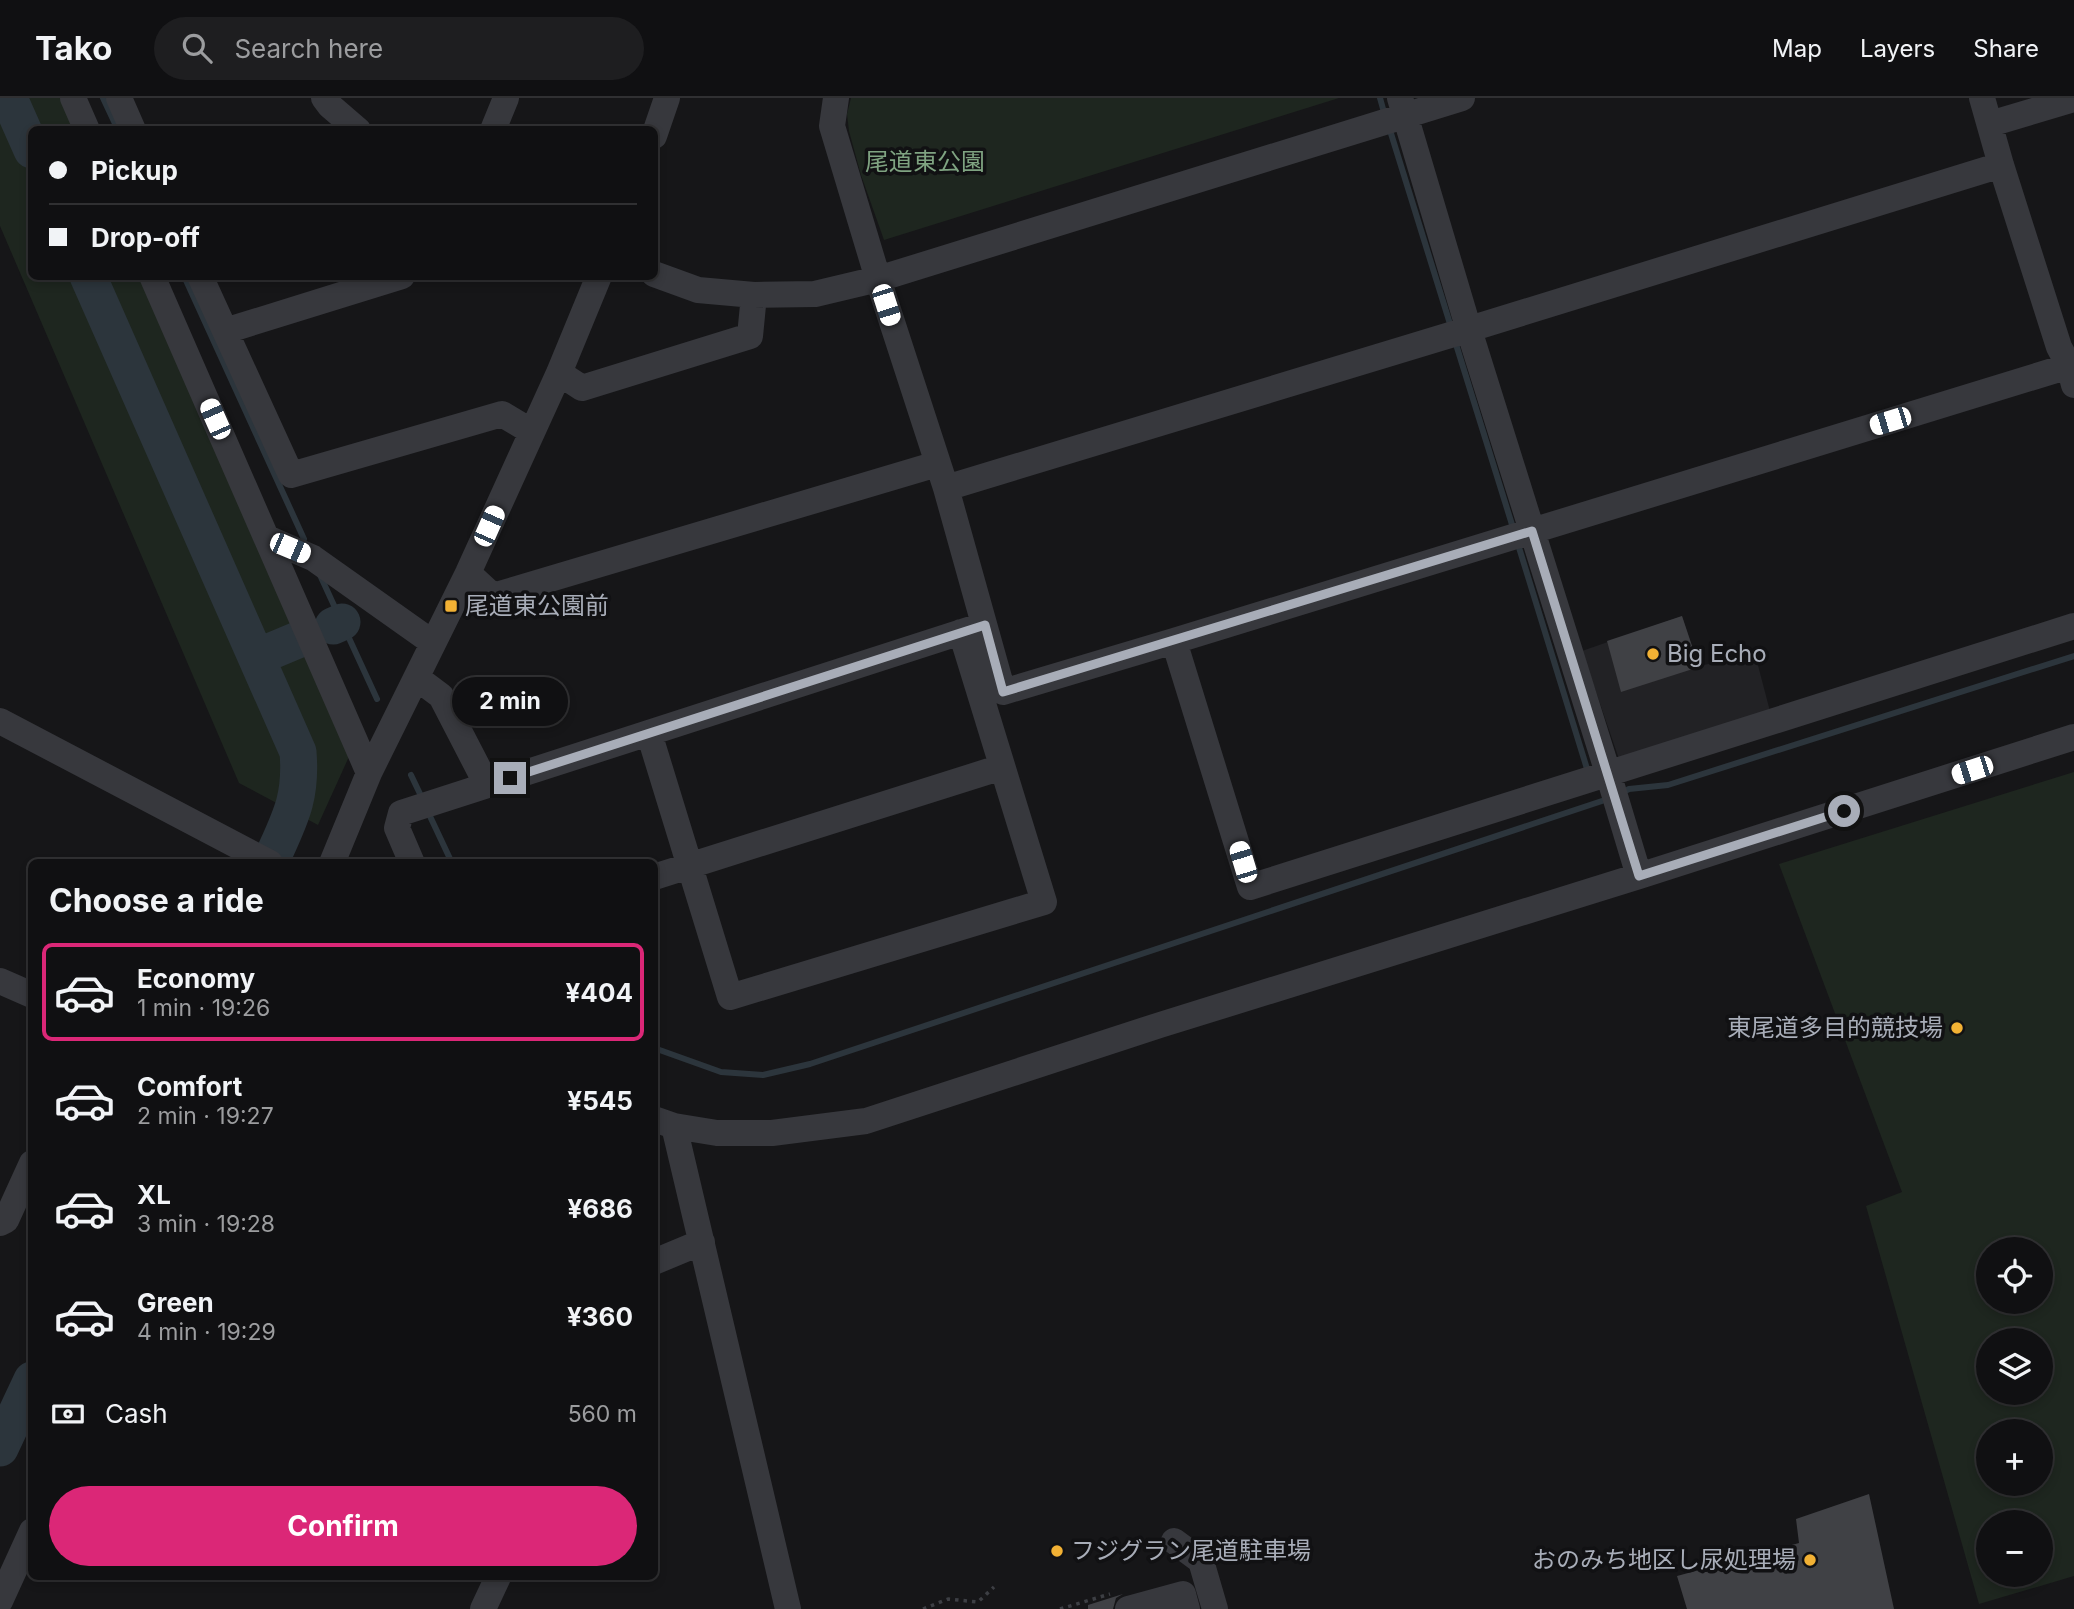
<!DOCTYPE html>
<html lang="en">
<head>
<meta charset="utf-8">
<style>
	:root { --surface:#101012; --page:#1e1e20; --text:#f1f3f6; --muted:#9c9d9f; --line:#303032; --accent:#db2777 }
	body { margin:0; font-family:Inter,"Noto Sans JP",sans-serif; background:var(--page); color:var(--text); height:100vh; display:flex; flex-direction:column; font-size:26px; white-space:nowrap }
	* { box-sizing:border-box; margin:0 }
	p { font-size:23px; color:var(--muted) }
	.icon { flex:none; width:38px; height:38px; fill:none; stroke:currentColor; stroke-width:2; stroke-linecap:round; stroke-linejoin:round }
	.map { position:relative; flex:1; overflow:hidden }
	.drawer { position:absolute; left:28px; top:761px; width:630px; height:721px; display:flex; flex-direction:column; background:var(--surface); border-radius:10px; box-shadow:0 4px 10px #0003,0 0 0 2px var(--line) }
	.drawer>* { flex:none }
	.banner { position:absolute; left:28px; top:28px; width:630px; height:154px; border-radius:10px; box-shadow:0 4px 10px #0003,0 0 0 2px var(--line); display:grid; align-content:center; height:154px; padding:0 21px; background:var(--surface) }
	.buttons { position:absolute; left:1976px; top:1139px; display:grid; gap:14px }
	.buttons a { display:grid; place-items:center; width:77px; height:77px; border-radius:50%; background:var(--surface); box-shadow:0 4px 10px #0003,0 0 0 2px var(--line); font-size:35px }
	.end { position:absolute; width:32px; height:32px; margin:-16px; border:9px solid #a8adb8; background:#111; box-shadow:0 0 0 4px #111 }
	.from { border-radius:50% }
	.bubble { position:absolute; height:49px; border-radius:24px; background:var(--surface); box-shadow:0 4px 10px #0003,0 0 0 2px var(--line); font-size:23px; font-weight:700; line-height:49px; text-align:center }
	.car { position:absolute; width:21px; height:42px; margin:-21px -10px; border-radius:9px; box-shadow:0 0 5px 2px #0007; background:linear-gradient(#fff 24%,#345 0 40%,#fff 0 76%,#345 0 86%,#fff 0) }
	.banner b { display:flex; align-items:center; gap:24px; height:66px; font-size:26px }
	.banner b+b { border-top:2px solid var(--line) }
	.banner i { width:18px; height:18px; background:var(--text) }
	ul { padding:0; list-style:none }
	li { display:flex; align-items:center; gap:21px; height:98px; margin:0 14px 10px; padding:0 7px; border:4px solid transparent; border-radius:10px }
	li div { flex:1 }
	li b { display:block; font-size:26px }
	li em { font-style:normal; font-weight:700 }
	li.on { border-color:var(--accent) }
	li>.icon { width:63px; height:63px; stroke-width:1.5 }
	h2 { padding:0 21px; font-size:32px; line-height:84px }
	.pay { display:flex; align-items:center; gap:18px; height:77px; padding:0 21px; font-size:26px }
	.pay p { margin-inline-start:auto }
	.button { display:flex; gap:14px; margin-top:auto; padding:14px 21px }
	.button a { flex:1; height:80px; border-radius:42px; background:var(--accent); color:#fff; font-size:28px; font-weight:700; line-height:80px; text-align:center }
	header { display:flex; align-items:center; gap:42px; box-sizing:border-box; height:98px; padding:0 35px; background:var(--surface); border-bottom:2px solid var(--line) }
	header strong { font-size:33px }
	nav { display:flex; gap:38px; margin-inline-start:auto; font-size:24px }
	.search { width:490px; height:63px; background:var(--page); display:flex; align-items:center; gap:18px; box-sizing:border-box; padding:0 24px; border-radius:38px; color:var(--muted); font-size:26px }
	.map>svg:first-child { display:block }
	.built { fill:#222225 }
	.green { fill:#1e261f; fill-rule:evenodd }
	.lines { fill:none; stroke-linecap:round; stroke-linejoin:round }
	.stream { stroke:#2c353c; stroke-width:6 }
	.river { stroke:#2c353c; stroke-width:37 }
	.building { fill:#404145 }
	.path { stroke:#3d3f44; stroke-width:3.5; stroke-dasharray:3.5 5; stroke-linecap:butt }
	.minor { stroke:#37383d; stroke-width:26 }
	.route { stroke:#a8adb8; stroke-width:9 }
	.poi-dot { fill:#f2b134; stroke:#111113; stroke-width:2.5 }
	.labels { text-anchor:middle; stroke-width:7; stroke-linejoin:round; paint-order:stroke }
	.park-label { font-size:24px; fill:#7fa381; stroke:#111113 }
	.poi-label { font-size:24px; fill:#a8adb8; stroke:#111113; text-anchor:start }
</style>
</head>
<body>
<header>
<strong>Tako</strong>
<div class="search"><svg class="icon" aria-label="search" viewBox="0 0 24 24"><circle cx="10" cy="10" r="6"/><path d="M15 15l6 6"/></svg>Search here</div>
<nav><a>Map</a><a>Layers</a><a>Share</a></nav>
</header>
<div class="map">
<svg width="2074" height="1511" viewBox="0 0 2074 1511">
	<rect width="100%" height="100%" fill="#161618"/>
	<path class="built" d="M1682,518l17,50 56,-12 16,61 -152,44 -37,-108z"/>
	<path class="green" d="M0,0h60l14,31 -42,1v146l108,1 212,473 -34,75 -79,-42 -239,-557z
		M851,0h488l-455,142 -23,-65 -12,-44 -2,-17z
		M2074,674v804l-95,28 -113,-398 36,-14 -123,-328zM1988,1152h52v52h-52zM2040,1242v53h-52v-53zM1988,1334h52v52h-52zM2040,1424v53h-52v-53z"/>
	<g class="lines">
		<path class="stream" d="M103,0l15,32
			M1380,0l5,18
			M1389,29l62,200
			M184,178l120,263
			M1455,243l59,190
			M1517,443l71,231
			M320,477l57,124
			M411,677l11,23
			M1621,695l8,-4 39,-4 406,-129
			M428,714l24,51
			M654,950l67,24 42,3 47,-11 798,-265"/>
		<path class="river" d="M9,0l23,52
			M88,178l210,476c4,48 -9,68 -28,111
			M333,528l9,-4
			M257,559l43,-18
			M0,1350l32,-68"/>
	</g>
	<path class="building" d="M1682,518l17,51 -78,25 -14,-51z
		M1869,1396l25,115h-207l-10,-33 122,-33 -3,-24z
		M1123,1496l-7,4 -3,11h-25v-4z"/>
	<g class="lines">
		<path class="path" d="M923,1511l25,-10 30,3 16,-15
			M1060,1511l50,-15"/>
		<path class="minor" d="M73,0l14,32
			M119,0l14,32
			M324,0l6,8 28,24
			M836,0l-4,28 46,153 68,209 57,204 171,-51 895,-275
			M1400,0l69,232 139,443 31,103
			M1982,0l19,67 58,182 10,19 5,19
			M1990,26l84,-25
			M493,32l13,-32
			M654,38l13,-38
			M654,176l44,16 56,5 61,-1 63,-15 584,-181
			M152,178l217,497
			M200,178l91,199 211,-61 30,18
			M225,233l177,-55
			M559,275l23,15 168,-52 4,-41
			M946,390l514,-156 541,-167
			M267,440l46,20 120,85
			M468,475l25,23 444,-132
			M1174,543l76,246 824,-261
			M417,580l24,18 46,89
			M0,623l270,142
			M649,635l81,264 314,-95 -83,-270
			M332,765l37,-90 99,-200 91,-200 40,-97
			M412,765l-15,-35 4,-15 576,-186
			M654,779l348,-110
			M0,883l32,14
			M654,1021l20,7 43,7h55l94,-12 294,-96 479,-149 435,-139
			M674,1028l114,483
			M0,1125l6,-3 26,-57
			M654,1164l48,-20
			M1174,1443l27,20 14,48
			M0,1503l32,-70
			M483,1511l15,-32
			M1128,1511l55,-15 4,15"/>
	</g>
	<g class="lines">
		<path class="route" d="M510,680l475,-153 18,67 529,-161 107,345 205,-65"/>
	</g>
	<g class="poi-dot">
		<rect x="444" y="501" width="14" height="14" rx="3.5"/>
		<circle cx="1653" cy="556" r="7"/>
		<circle cx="1957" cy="930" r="7"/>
		<circle cx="1057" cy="1453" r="7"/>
		<circle cx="1810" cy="1462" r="7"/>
	</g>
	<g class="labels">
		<g class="park-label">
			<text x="925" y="72">尾道東公園</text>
		</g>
		<g class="poi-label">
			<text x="465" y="516">尾道東公園前</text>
			<text x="1667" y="564">Big Echo</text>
			<text x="1943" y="938" text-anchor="end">東尾道多目的競技場</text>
			<text x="1071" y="1461">フジグラン尾道駐車場</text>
			<text x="1796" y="1470" text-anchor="end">おのみち地区し尿処理場</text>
		</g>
	</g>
</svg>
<div class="buttons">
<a><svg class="icon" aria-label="locate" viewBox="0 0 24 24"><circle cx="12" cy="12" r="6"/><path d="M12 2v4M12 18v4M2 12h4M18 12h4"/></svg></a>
<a><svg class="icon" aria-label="layers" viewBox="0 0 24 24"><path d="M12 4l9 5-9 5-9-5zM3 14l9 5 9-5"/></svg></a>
<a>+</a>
<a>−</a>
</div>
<i class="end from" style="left:1844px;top:713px"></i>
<i class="end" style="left:510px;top:680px"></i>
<div class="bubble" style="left:452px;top:579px;width:116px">2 min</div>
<i class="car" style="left:886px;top:207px;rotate:162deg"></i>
<i class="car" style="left:215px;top:321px;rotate:336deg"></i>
<i class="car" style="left:1890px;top:323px;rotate:253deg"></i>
<i class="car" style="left:489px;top:428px;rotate:24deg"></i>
<i class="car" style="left:290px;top:450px;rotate:113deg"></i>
<i class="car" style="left:1972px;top:672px;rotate:252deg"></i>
<i class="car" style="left:1243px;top:764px;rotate:343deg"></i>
<div class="banner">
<b><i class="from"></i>Pickup</b>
<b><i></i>Drop-off</b>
</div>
<section class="drawer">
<h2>Choose a ride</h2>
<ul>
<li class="on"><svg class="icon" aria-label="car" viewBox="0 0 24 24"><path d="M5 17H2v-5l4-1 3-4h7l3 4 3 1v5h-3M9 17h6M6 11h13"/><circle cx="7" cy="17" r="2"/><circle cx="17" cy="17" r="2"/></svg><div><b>Economy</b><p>1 min · 19:26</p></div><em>¥404</em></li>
<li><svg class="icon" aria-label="car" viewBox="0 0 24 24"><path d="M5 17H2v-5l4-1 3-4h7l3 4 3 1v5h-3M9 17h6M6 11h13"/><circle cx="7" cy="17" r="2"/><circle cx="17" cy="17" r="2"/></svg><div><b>Comfort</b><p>2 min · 19:27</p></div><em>¥545</em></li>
<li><svg class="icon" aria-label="car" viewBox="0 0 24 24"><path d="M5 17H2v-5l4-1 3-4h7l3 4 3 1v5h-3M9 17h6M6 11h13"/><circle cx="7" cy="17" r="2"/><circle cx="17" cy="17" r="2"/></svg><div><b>XL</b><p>3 min · 19:28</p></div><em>¥686</em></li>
<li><svg class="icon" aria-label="car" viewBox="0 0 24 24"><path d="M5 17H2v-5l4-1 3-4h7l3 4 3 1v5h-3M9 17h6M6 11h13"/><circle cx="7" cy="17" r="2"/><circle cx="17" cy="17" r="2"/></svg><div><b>Green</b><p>4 min · 19:29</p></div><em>¥360</em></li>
</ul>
<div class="pay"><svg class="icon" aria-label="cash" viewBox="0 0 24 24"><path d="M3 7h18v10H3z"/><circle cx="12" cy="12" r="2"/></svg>Cash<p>560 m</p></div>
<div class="button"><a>Confirm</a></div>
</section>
</div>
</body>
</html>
